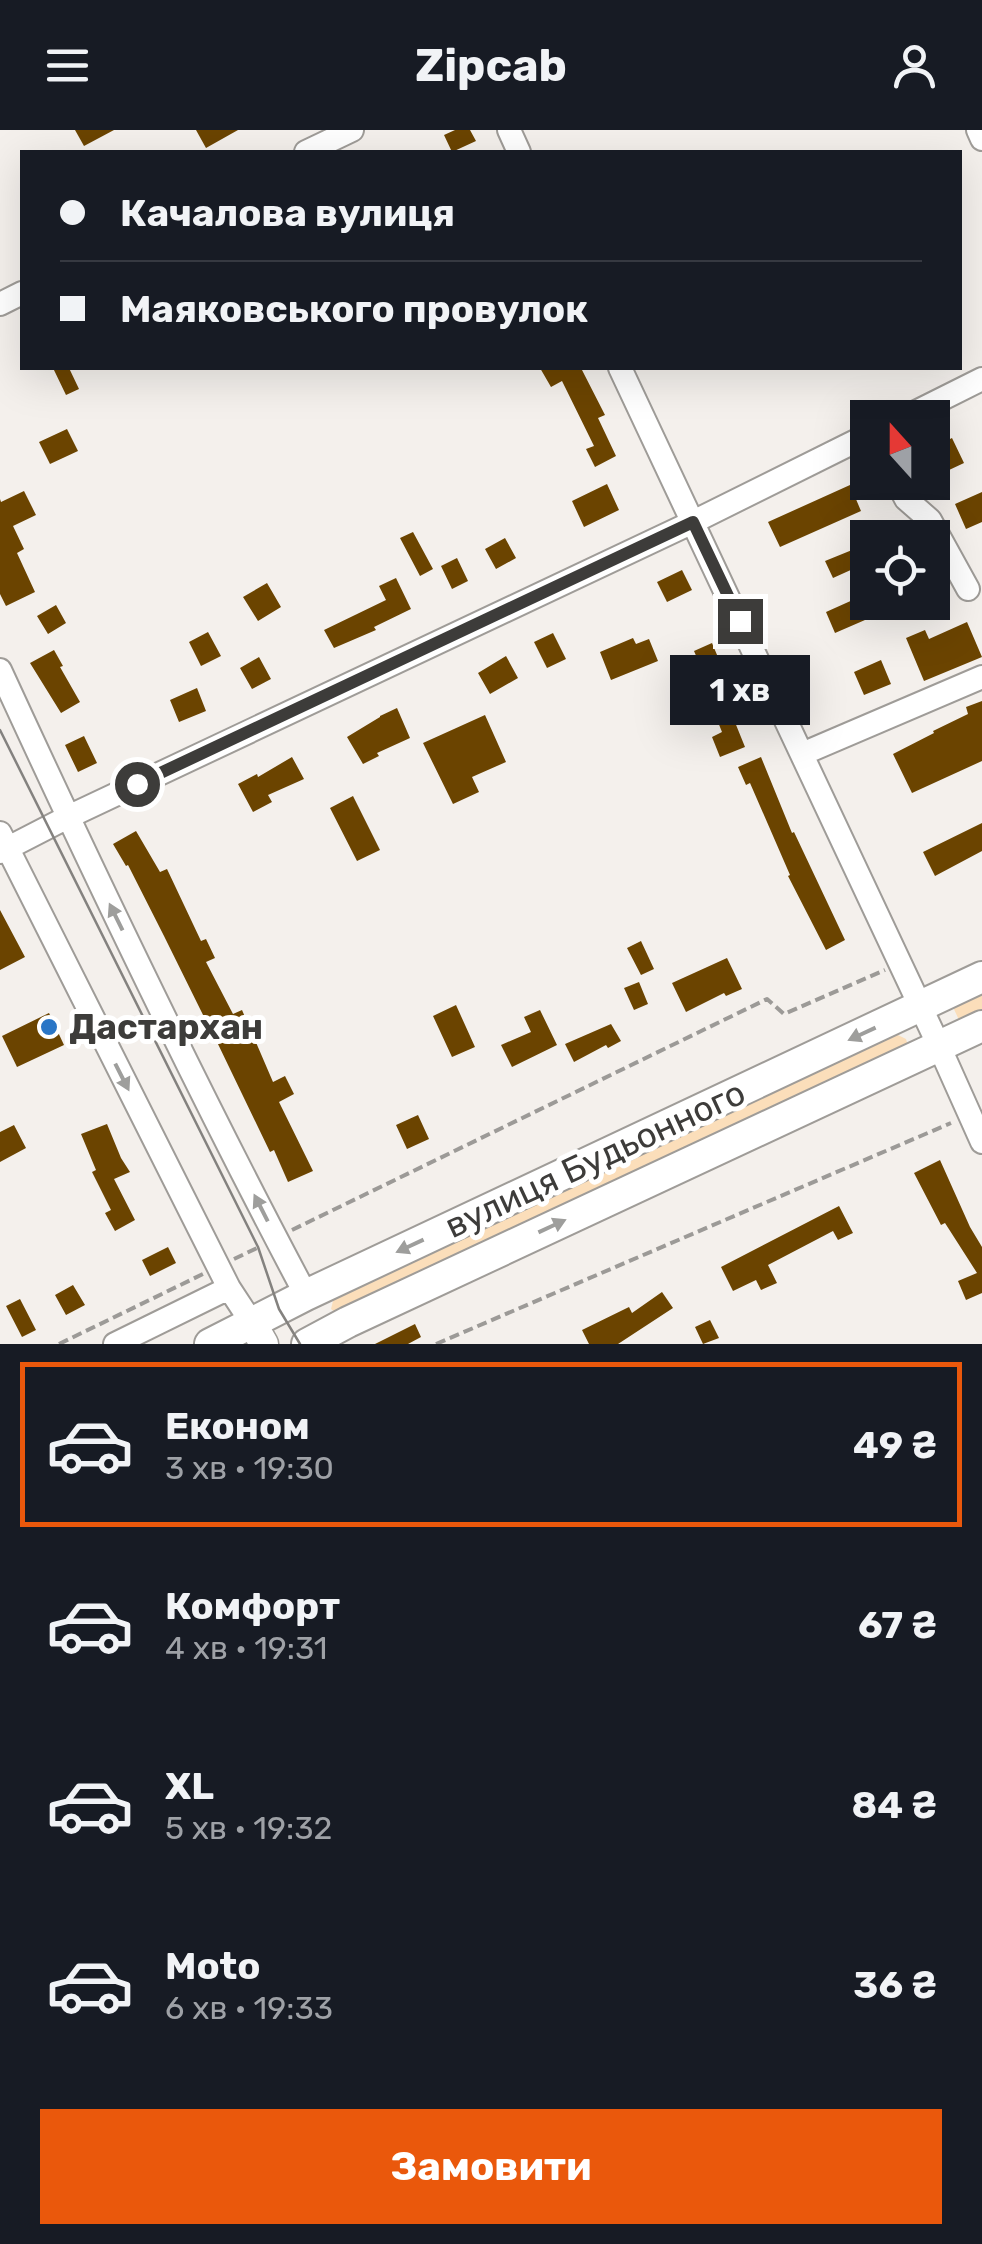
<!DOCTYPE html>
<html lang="uk">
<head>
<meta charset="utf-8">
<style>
	:root { --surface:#171b24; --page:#242831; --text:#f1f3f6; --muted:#9ea1a6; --line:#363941; --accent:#ea580c }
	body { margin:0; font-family:Rubik,sans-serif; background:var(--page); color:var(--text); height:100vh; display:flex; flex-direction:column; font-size:38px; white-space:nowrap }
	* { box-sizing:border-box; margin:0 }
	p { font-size:32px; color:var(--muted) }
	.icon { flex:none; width:55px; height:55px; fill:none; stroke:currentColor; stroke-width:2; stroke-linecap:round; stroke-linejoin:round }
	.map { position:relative; height:1214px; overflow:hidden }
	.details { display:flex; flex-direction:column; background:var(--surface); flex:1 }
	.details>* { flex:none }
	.banner { position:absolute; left:20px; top:20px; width:942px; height:220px; border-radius:0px; box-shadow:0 10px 40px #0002; display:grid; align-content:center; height:220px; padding:0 40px; background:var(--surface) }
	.needle { width:65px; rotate:339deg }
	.controls { position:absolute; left:850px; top:270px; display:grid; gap:20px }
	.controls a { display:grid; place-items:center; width:100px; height:100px; border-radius:0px; background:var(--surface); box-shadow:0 10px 40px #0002; font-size:50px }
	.end { position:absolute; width:45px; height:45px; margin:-22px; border:12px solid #3d3c3a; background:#fff; box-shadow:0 0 0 5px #fff }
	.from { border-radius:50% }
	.bubble { position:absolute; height:70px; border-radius:0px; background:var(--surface); box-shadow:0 10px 40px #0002; font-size:32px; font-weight:700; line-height:70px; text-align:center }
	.banner b { display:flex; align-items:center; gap:35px; height:95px; font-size:38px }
	.banner b+b { border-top:2px solid var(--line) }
	.banner i { width:25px; height:25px; background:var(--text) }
	ul { padding:18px 0 0; list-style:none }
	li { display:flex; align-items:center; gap:30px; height:165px; margin:0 20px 15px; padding:0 20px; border:5px solid transparent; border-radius:0px }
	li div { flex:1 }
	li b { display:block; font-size:38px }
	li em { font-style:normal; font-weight:700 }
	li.current { border-color:var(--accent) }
	li>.icon { width:90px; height:90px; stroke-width:1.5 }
	.cta { display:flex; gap:20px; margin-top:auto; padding:20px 40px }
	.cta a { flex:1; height:115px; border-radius:0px; background:var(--accent); color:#fff; font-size:40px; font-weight:700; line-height:115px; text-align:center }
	header { display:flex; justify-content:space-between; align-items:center; height:130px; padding:0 40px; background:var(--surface); font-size:45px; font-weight:700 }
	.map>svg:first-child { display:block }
	.green { fill:#fbdeba }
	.building { fill:#6b4400 }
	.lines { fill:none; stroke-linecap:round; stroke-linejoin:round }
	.minor-casing { stroke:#9f9c98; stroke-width:26 }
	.tertiary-casing { stroke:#9f9c98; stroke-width:31 }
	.secondary-casing { stroke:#9f9c98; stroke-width:34 }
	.path { stroke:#9c9a97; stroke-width:4; stroke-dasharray:10 5; stroke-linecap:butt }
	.minor { stroke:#fff; stroke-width:22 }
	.tertiary { stroke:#fff; stroke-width:28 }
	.secondary { stroke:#fff; stroke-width:30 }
	.tram { stroke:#84827f; stroke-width:2.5 }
	.oneway { fill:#9e9e9c }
	.route { stroke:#3d3c3a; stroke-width:12 }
	.poi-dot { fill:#2a76c6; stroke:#fff; stroke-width:4 }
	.labels { text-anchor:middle; stroke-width:10; stroke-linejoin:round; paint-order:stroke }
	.poi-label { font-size:35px; font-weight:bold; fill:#3d3c3a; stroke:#fff; text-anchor:start }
	.street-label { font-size:35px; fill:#3d3c3a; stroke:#fff }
</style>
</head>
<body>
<header><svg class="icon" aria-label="menu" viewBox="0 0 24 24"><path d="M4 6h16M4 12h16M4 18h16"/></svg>Zipcab<svg class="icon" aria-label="person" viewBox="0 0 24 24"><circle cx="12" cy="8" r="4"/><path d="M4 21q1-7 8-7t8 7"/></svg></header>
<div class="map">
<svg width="982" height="1214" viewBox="0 0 982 1214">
	<rect width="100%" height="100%" fill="#f4f0ec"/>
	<path class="green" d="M982,860v24l-16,8 -7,-2 -6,-13z
		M896,904l10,5 2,7 -572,267 -5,-4 4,-16z"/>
	<path class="building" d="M75,0h39l-30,16z
		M196,0h42l-32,18z
		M455,0h15l6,11 -24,11 -8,-17z
		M53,238h16l10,21 -13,6z
		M540,238h47l-5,2 23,45 -7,3 18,38 -21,11 -9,-18 8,-3 -32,-65 -11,6z
		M67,299l11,22 -28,13 -11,-22z
		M952,308l12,25 -32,15v-30z
		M607,354l12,26 -35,17 -12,-26z
		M850,355l11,26 -81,36 -12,-25z
		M24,361l12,24 -23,11 11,23 -7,4 18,39 -29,14 -6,-12v-95l1,3z
		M982,362v30l-16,7 -11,-25z
		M413,402l20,37 -13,7 -20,-38z
		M505,408l11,20 -20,11 -11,-20z
		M857,418l7,16 -31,14 -8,-17z
		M457,428l11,23 -16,8 -11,-23z
		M682,440l10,20 -25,12 -10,-20z
		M396,448l15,31 -37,18 2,3 -42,18 -10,-18 62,-30 -7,-14z
		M267,453l14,24 -23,14 -15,-24z
		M855,469l10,21 -30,13 -9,-21z
		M56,475l10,18 -18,11 -11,-18z
		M967,492l15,35 -58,24 -18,-43 19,-8 4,9z
		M208,502l13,24 -20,10 -12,-24z
		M553,503l13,26 -19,9 -13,-26z
		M633,508l3,6 13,-5 9,22 -47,19 -11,-28z
		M712,513l8,19 -4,1 16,40 -4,2 17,42 -25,10 -8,-20 10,-5 -16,-40 5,-2 -17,-39z
		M54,520l9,16 -3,1 20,35 -19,11 -31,-50z
		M506,526l12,22 -28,16 -12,-21z
		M259,527l12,22 -19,10 -12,-21z
		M881,530l10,24 -27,11 -10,-23z
		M197,558l9,23 -27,11 -9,-22z
		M982,571v60l-70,32 -19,-39 41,-21 -1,-2 35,-17 -2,-7z
		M397,578l13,30 -33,15 2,3 -16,8 -16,-27 33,-20v-1z
		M485,585l21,47 -34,15 7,15 -26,12 -30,-61z
		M84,606l13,27 -19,9 -13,-27z
		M292,627l12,22 -36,16 4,7 -19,10 -15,-28 19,-10 1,3z
		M761,627l31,76 2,-1 51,108 -19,10 -38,-74 2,-1 -40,-92 -4,2 -8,-18z
		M353,666l27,54 -23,11 -27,-53z
		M982,693v28l-47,25 -12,-24z
		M136,701l24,41 7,-3 34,72 5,-2 9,19 -9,4 27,52 9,-4 31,72 12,-6 9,18 -15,8 34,69 -25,11 -14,-32 -4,2 -53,-110 -3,2 -8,-18 2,-1 -44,-89 -36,-71 -2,1 -13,-22z
		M0,780l25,47 -25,13z
		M641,811l13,28 -13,6 -14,-27z
		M727,828l15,31 -16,7 -2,-3 -38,19 -14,-29z
		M639,852l9,22 -14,6 -10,-22z
		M456,875l19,42 -23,10 -19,-41z
		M540,880l17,35 -45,22 -11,-22 30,-13 -7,-15z
		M49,883l15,32 -47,22 -15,-31z
		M611,894l10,17 -13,7 -2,-3 -32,17 -9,-18z
		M418,985l11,24 -22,10 -11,-24z
		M107,994l14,34 9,14 -16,7 21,41 -20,11 -10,-18 6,-3 -19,-38 4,-2 -15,-36z
		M14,995l12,23 -26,14v-30z
		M940,1030l30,67 12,20v46l-16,7 -8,-19 19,-8 -32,-50 -4,2 -27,-52z
		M839,1076l14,27 -15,7 -5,-9 -65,34 9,18 -16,7 -5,-10 -23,11 -12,-24z
		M168,1117l8,16 -26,13 -8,-16z
		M73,1155l12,20 -19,10 -11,-20z
		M662,1162l11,16 -55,36h-29l-7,-14 47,-23 3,6z
		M20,1169l16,31 -14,7 -16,-31z
		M710,1190l9,18 -16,6 -8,-17z
		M415,1194l6,13 -13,7h-33z"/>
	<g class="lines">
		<g class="minor-casing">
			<path id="minor" d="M509,0l10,22
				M978,0l4,9
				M306,22l46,-22
				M0,174l22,-11
				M620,238l319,678 43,96
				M904,288l78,-39
				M897,352l9,17 24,21 38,69
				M0,540c97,211 197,420 306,625
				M802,624l180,-77
				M0,703l229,455 23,35
				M0,722l68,-35 625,-295 175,-87
				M115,1214l114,-56"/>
		</g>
		<g class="tertiary-casing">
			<path id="tertiary" d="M252,1193l12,21"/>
		</g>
		<g class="secondary-casing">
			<path id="secondary" d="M210,1214l96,-49 676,-318
				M307,1214l41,-22 634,-296"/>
		</g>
		<path class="path" d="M292,1100l475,-231 17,15 101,-44
			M234,1129l23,-11
			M59,1214l144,-70
			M436,1214l515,-221"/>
		<use href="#minor" class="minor"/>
		<use href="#tertiary" class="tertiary"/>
		<use href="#secondary" class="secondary"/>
		<path class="tram" d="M0,600l258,517 21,62 21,35"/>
	</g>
	<defs><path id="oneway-solid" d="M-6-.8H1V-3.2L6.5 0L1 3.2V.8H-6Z" transform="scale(2.5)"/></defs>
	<g class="oneway">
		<use href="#oneway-solid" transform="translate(116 787) rotate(-116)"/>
		<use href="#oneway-solid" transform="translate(862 904) rotate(155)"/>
		<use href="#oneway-solid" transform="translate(122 947) rotate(63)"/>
		<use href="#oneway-solid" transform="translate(261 1078) rotate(-117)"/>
		<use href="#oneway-solid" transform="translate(552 1096) rotate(-25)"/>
		<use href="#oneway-solid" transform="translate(410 1116) rotate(155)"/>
	</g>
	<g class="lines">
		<path class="route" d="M137,654l556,-262 47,99"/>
	</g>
	<circle class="poi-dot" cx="49" cy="897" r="10"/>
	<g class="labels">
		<g class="poi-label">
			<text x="69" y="909">Дастархан</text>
		</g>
		<g class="street-label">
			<text transform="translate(595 1029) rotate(-25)" y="12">вулиця Будьонного</text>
		</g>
	</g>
</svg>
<div class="controls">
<a><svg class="needle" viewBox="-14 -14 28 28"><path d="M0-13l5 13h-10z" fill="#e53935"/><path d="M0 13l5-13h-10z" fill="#9ea1a6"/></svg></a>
<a><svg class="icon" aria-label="locate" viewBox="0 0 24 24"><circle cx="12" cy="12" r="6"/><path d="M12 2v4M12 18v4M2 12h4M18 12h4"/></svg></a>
</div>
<i class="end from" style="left:137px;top:654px"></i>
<i class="end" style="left:740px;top:491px"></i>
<div class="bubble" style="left:670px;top:525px;width:140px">1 хв</div>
<div class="banner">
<b><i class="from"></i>Качалова вулиця</b>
<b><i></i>Маяковського провулок</b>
</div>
</div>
<section class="details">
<ul>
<li class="current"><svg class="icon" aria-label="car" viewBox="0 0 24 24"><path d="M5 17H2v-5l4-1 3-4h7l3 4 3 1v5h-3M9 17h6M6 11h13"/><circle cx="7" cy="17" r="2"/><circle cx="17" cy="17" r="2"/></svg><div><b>Економ</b><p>3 хв · 19:30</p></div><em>49 ₴</em></li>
<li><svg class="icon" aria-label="car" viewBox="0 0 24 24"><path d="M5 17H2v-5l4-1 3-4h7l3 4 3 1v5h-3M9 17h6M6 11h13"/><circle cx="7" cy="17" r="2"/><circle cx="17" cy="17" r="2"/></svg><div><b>Комфорт</b><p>4 хв · 19:31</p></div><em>67 ₴</em></li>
<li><svg class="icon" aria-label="car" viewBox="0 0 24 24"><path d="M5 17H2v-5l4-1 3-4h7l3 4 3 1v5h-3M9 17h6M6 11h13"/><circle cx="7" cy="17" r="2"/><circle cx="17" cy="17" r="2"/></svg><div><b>XL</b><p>5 хв · 19:32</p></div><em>84 ₴</em></li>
<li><svg class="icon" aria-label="car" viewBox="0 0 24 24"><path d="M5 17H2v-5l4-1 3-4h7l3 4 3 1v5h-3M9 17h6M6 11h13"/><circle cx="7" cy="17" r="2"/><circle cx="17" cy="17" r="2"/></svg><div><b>Moto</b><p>6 хв · 19:33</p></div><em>36 ₴</em></li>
</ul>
<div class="cta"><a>Замовити</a></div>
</section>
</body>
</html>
